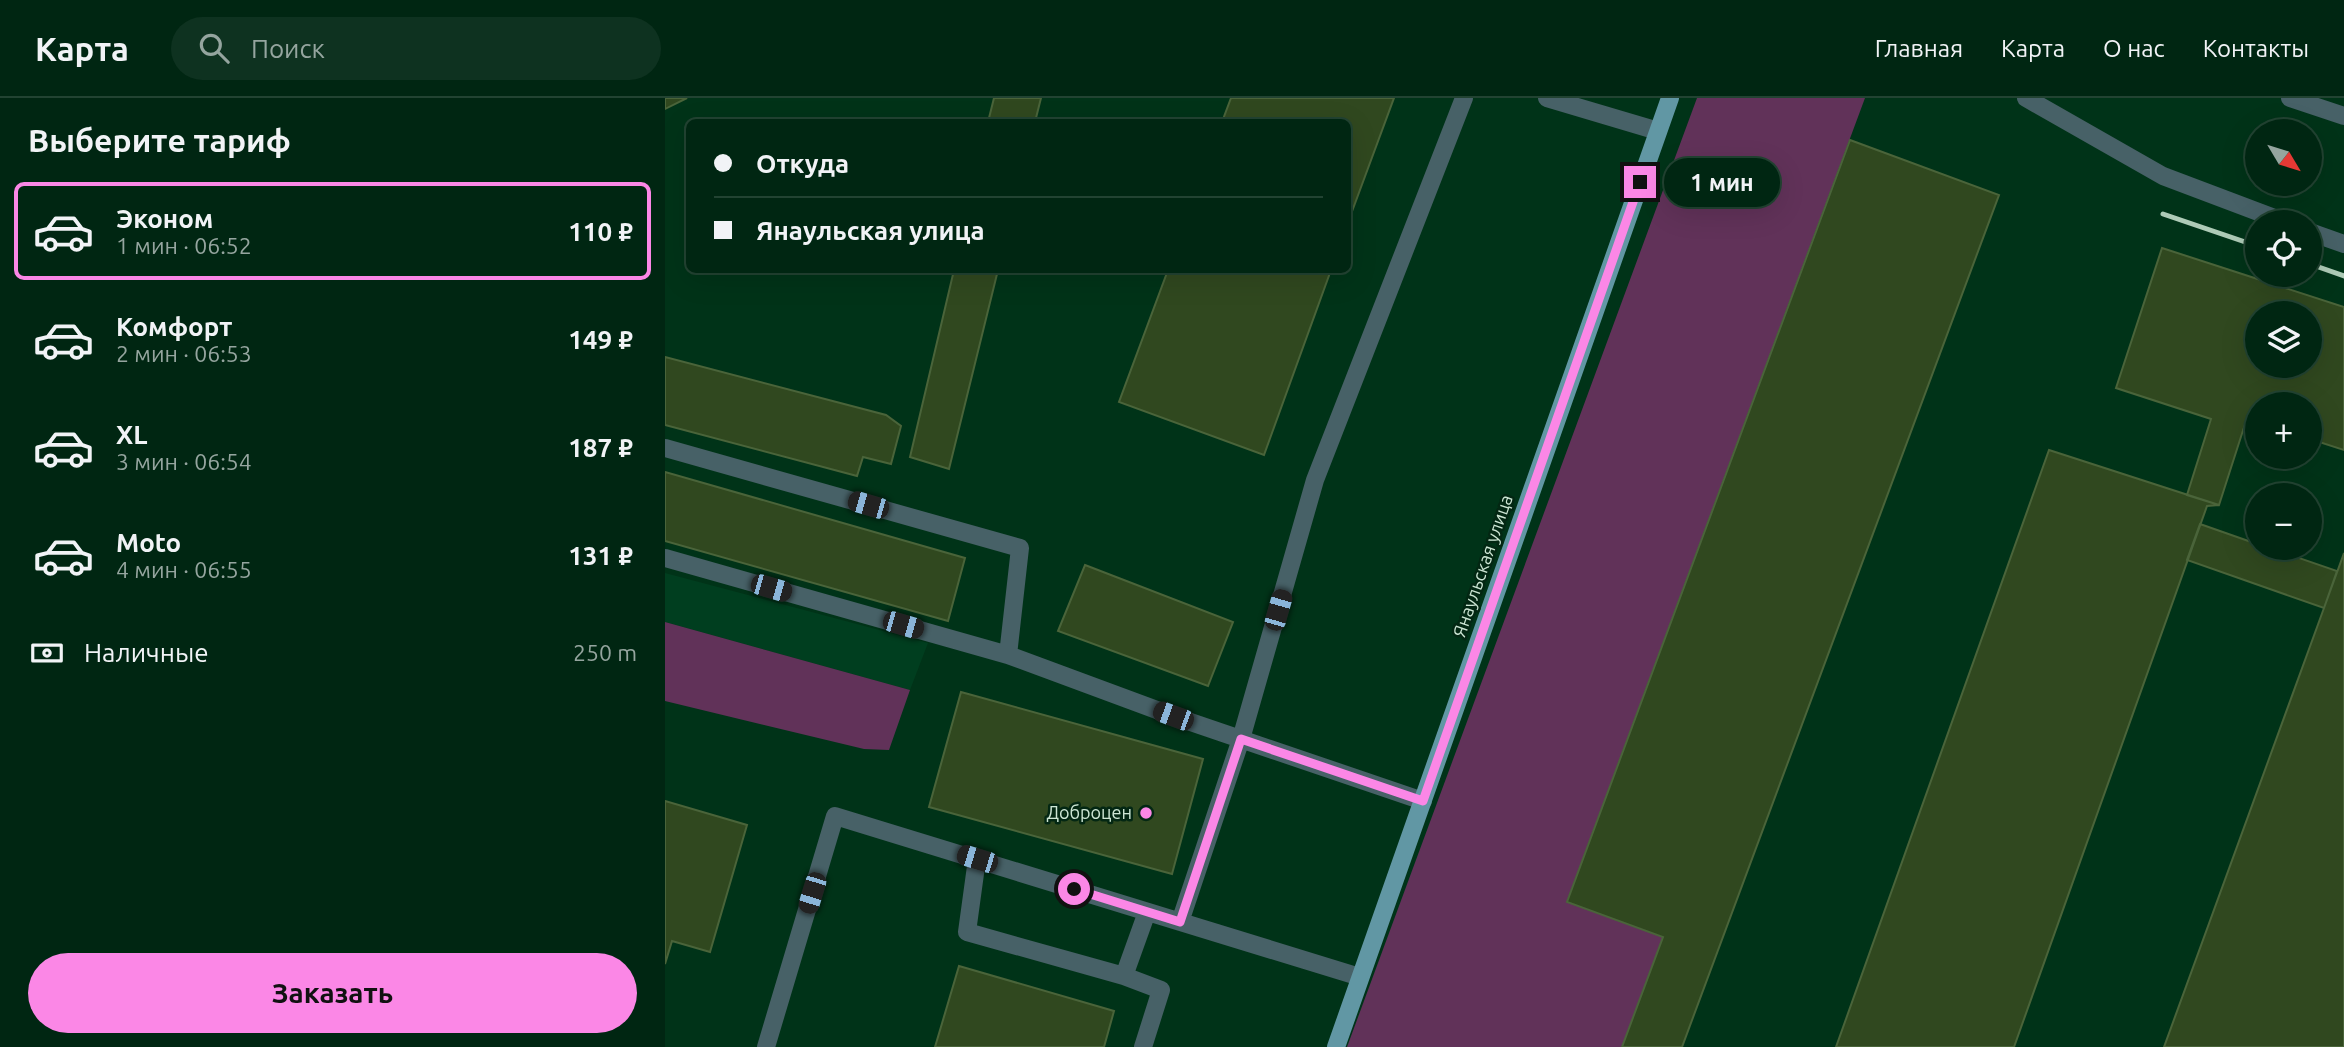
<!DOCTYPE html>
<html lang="ru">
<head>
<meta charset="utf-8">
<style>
	:root { --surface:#002612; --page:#0e3220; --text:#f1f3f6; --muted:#95a59f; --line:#224332; --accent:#fb87e6 }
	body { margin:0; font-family:Ubuntu,sans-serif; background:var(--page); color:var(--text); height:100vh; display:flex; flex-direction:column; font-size:26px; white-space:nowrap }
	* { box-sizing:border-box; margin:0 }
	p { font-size:23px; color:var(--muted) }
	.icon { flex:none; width:38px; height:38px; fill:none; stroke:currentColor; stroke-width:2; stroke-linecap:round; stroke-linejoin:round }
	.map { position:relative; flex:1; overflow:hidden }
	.sheet { display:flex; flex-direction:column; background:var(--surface); width:665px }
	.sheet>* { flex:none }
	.banner { position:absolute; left:21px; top:21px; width:665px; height:154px; border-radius:10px; box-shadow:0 7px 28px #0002,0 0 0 2px var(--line); display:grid; align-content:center; height:154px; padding:0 28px; background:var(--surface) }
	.needle { width:46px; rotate:128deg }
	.tools { position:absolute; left:1580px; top:21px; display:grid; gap:14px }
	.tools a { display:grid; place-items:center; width:77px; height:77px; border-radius:50%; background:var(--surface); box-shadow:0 7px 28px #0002,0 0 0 2px var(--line); font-size:35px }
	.end { position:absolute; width:32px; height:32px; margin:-16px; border:9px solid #fb87e6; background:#111; box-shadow:0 0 0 4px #111 }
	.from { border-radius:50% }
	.bubble { position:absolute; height:49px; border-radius:24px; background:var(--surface); box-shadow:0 7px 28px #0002,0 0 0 2px var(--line); font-size:23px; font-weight:700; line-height:49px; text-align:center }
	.car { position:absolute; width:21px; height:42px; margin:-21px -10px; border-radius:9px; box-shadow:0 0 5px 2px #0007; background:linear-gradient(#222 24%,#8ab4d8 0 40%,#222 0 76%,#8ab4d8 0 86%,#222 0) }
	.banner b { display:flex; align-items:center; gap:24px; height:66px; font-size:26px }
	.banner b+b { border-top:2px solid var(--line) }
	.banner i { width:18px; height:18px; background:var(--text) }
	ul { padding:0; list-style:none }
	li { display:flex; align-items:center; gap:21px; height:98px; margin:0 14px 10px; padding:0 14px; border:4px solid transparent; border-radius:10px }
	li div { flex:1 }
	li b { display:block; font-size:26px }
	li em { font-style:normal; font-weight:700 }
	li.selected { border-color:var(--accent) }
	li>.icon { width:63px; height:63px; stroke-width:1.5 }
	h2 { padding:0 28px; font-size:32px; line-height:84px }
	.pay { display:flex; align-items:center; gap:18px; height:77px; padding:0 28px; font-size:26px }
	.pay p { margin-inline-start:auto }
	.cta { display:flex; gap:14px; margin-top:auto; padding:14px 28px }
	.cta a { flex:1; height:80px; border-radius:42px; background:var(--accent); color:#111; font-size:28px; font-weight:700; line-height:80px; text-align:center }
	header { display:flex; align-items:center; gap:42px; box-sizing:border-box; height:98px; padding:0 35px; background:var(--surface); border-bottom:2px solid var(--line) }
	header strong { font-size:33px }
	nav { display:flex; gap:38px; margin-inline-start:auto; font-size:24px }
	.search { width:490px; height:63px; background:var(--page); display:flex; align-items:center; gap:18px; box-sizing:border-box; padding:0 24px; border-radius:38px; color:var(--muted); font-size:26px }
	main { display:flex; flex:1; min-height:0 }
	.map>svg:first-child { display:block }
	.built { fill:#003e1f }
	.green { fill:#613259 }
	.building { fill:#30481f; stroke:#4a643a; stroke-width:2; fill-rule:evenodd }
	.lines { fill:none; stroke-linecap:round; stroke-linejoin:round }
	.minor { stroke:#476167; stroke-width:18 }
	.major { stroke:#6197a4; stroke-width:18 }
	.rail { stroke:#aecbb7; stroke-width:5 }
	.route { stroke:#fb87e6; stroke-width:9 }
	.poi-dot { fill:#fb87e6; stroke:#032713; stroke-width:2.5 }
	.labels { text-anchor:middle; stroke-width:5; stroke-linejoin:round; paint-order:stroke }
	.street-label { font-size:18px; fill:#cde6d4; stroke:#032713 }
	.poi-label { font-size:18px; fill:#cde6d4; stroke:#032713; text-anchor:end }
</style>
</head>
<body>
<header>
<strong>Карта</strong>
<div class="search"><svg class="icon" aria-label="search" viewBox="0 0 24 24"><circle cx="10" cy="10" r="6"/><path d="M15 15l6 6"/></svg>Поиск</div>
<nav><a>Главная</a><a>Карта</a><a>О нас</a><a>Контакты</a></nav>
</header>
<main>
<section class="sheet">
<h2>Выберите тариф</h2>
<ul>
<li class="selected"><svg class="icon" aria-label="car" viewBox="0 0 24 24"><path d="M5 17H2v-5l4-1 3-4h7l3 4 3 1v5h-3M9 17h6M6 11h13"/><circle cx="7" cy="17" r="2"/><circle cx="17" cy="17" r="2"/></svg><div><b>Эконом</b><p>1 мин · 06:52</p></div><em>110 ₽</em></li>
<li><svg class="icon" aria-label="car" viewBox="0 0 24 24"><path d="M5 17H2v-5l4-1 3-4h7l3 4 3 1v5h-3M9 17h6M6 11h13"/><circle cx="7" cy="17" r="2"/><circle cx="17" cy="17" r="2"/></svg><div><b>Комфорт</b><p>2 мин · 06:53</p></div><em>149 ₽</em></li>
<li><svg class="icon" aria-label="car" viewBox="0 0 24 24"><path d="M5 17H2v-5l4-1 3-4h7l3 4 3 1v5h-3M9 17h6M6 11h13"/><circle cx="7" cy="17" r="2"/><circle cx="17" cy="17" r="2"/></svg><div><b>XL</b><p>3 мин · 06:54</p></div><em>187 ₽</em></li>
<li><svg class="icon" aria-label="car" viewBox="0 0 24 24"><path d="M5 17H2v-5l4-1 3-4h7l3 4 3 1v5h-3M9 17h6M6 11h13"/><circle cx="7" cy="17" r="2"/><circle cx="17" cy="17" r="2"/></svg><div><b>Moto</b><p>4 мин · 06:55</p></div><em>131 ₽</em></li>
</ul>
<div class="pay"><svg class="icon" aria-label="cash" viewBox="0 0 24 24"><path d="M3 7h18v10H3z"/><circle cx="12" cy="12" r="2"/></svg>Наличные<p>250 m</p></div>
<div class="cta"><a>Заказать</a></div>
</section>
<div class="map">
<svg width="1679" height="949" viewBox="0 0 1679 949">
	<rect width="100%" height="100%" fill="#003318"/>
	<path class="built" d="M0,475l263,70 -18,47 -245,-68z"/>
	<path class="green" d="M1032,0h168l-298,803 96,36 -41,110h-275z
		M0,524l245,68 -21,60 -25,-1 -199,-48z"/>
	<path class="building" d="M0,0h22l-22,11z
		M329,0h47l-6,24h-47z
		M566,0h163l-47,127v-103h-125z
		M1185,42l149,55 -317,852h-60l41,-110 -96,-35z
		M1497,150l182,59v143l-34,-11v-35h-53v18l-10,-4 -28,87 -32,-10 24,-76 -95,-31zM1592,215h53v53h-53z
		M289,172h44l-49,199 -39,-12z
		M503,172h163l-67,185 -145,-53z
		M0,259l221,58 15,11 -10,38 -28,-7 -6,19 -192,-51z
		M1384,352l170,55 -12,1 -193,541h-178z
		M0,374l300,86 -17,63 -283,-80z
		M1535,426l57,20v4h13l67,23 -13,37 -137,-48z
		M1679,455v494h-180l160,-439z
		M420,467l148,57 -25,64 -150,-55z
		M296,594l242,67 -31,115 -243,-67z
		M0,703l82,24 -37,127 -38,-11 -7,23z
		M294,868l155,45 -10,36h-169z"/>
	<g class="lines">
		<path class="minor" d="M882,0l111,33
			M1361,0l137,78 122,46
			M1625,0l54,18
			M1645,134l34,12
			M0,350l355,100 -12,107
			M0,460l343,97 165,61 250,85
			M312,761l-10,73 157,44
			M515,824l61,-183 74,-259 149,-382
			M101,949l69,-231 525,161
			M478,949l18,-57 -37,-14 23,-64"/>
		<path class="major" d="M671,949l334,-949"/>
		<path class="rail" d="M1498,116l94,32
			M1645,166l34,12"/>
	</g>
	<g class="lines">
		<path class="route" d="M409,791l106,33 61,-183 182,62 217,-619"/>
	</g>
	<circle class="poi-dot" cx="481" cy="715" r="7"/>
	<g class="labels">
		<g class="street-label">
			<text transform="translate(818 468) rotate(-71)" y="6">Янаульская улица</text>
		</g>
		<g class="poi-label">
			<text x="467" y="721">Доброцен</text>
		</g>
	</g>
</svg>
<div class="tools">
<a><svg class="needle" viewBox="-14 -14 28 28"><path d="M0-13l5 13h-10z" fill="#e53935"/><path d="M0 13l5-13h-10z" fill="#95a59f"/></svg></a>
<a><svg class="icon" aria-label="locate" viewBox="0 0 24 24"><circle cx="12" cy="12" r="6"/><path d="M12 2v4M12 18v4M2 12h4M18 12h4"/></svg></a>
<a><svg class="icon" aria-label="layers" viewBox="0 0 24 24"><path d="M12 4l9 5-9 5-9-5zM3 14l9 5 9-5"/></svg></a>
<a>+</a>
<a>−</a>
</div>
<i class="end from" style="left:409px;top:791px"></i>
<i class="end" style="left:975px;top:84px"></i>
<div class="bubble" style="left:999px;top:60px;width:116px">1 мин</div>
<i class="car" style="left:203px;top:407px;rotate:286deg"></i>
<i class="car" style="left:106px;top:490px;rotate:106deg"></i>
<i class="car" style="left:613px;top:512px;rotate:16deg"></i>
<i class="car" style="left:238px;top:527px;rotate:106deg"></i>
<i class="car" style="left:508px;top:618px;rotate:290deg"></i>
<i class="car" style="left:312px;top:761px;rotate:287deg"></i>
<i class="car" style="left:147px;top:795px;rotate:197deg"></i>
<div class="banner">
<b><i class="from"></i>Откуда</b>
<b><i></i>Янаульская улица</b>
</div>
</div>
</main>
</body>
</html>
